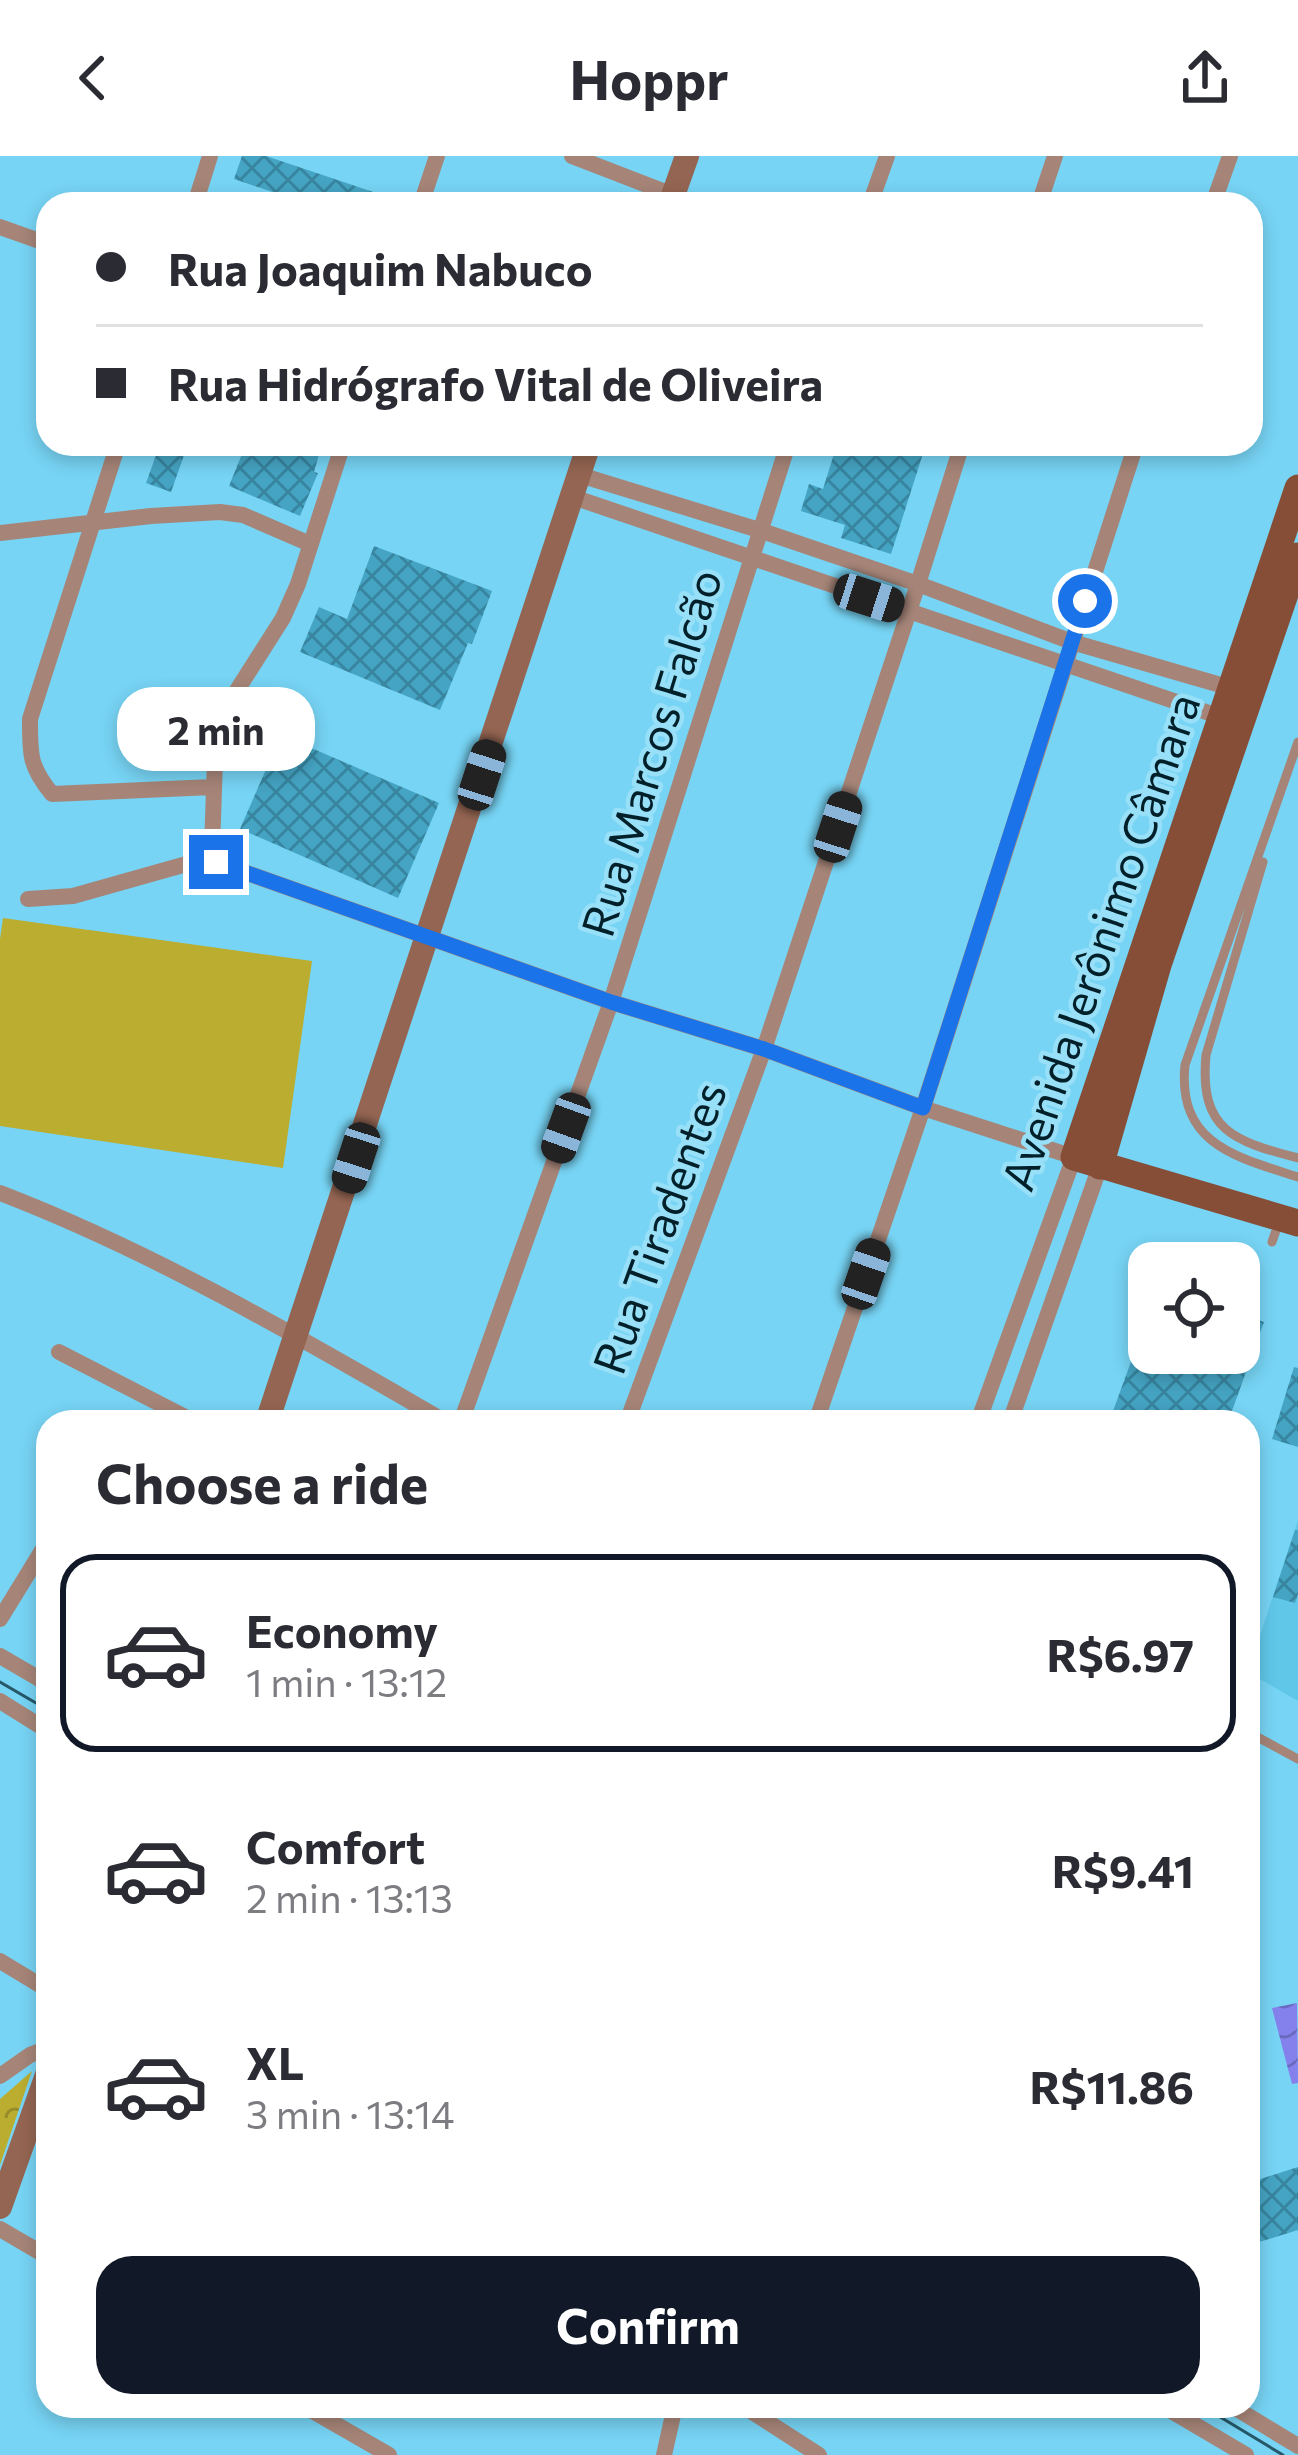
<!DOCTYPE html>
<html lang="en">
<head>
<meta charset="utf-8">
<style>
	:root { --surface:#fff; --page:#f7f7f7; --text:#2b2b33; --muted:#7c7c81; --line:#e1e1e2; --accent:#111827 }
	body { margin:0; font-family:Commissioner,sans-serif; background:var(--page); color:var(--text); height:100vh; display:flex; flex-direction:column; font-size:45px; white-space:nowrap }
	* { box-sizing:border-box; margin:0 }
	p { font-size:39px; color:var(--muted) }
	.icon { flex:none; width:66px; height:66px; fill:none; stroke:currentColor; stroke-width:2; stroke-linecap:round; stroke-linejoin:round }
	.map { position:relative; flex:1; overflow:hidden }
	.sheet { position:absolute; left:36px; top:1254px; width:1224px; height:1008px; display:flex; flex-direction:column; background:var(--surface); border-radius:36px; box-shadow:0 6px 18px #0003 }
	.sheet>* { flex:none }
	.hud { position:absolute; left:36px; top:36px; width:1227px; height:264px; border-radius:36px; box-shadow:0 6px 18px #0003; display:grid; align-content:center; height:264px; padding:0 60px; background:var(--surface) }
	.buttons { position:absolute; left:1128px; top:1086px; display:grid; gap:24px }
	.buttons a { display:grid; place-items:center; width:132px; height:132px; border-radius:24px; background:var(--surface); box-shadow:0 6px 18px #0003; font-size:60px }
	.end { position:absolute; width:54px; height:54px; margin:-27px; border:15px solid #1a73e8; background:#fff; box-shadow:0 0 0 6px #fff }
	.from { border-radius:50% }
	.bubble { position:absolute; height:84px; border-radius:36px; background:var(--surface); box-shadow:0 6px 18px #0003; font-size:39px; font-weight:700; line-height:84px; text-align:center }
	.car { position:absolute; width:36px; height:72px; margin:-36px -18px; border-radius:15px; box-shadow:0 0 9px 3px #0007; background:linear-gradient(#222 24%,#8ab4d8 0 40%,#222 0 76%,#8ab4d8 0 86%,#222 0) }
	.hud b { display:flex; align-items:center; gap:42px; height:114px; font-size:45px }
	.hud b+b { border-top:3px solid var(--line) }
	.hud i { width:30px; height:30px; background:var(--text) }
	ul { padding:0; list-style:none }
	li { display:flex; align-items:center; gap:36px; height:198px; margin:0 24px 18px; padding:0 36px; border:6px solid transparent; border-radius:36px }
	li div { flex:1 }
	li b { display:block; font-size:45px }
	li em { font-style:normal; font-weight:700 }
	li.on { border-color:var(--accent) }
	li>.icon { width:108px; height:108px; stroke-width:1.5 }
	h2 { padding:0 60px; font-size:54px; line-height:144px }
	.action { display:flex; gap:24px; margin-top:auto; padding:24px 60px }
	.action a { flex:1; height:138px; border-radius:36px; background:var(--accent); color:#fff; font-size:48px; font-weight:700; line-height:138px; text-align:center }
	header { display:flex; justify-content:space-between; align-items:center; height:156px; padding:0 60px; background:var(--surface); font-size:54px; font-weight:700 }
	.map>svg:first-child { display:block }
	.built { fill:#60c7e9 }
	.park { fill:url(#park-crowns) }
	.pitch { fill:#bbad2f }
	.water { fill:url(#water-waves) }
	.building { fill:url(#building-cross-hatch) }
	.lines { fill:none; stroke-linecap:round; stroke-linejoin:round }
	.lane { stroke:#a68578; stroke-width:9 }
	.street { stroke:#a68578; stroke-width:16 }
	.secondary { stroke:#946552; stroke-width:24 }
	.primary { stroke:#864e37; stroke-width:27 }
	.tram { stroke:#265869; stroke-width:3 }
	.route { stroke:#1a73e8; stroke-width:15 }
	.labels { text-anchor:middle; stroke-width:9; stroke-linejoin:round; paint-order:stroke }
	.street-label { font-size:45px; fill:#02202a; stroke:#98dff8 }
</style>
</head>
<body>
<header><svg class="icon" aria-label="back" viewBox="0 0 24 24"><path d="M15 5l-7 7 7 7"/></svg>Hoppr<svg class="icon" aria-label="share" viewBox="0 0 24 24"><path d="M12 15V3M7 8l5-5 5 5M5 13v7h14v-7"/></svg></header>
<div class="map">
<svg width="1298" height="2299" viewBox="0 0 1298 2299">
	<defs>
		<pattern id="park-crowns" width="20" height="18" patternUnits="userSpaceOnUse" patternTransform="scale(3)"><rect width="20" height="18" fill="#bbad2f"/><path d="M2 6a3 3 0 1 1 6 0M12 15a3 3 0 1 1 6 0" fill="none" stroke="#968c28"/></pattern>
		<pattern id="water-waves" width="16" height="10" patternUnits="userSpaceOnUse" patternTransform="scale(3)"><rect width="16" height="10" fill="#8481ec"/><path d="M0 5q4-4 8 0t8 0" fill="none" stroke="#6a69bf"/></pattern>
		<pattern id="building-cross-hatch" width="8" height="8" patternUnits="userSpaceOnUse" patternTransform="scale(3)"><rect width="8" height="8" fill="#45a4c3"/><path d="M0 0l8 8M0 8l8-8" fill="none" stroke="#37859f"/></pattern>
	</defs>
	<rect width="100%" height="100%" fill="#77d4f4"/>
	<path class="built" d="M1298,1364v181l-50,-29z"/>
	<path class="park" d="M32,1915l-32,94v-66z"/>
	<path class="pitch" d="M3,762l309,43 -29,207 -283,-42v-187z"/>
	<path class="water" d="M1297,1847l1,80 -6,1 -20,-76z"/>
	<path class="building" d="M242,0h24l134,45 -1,3h-91l-74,-25z
		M160,288h28l-17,48 -25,-9z
		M246,288l23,8 3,-8h50l-8,28 4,1 -18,43 -71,-30z
		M837,288h89l-35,110 -50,-16 4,-13 -44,-14 8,-27 14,5z
		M374,390l118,45 -20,53 -4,-1 -28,67 -140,-58 19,-45 28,12z
		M281,579l158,68 -41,95 -158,-69z
		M1239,1157l25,9 -36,100h-119l38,-104h2v35h90z
		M1294,1211l4,1v79l-26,-8z
		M1295,1374h3v64l-3,9 -22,-6z
		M1298,2011v63l-45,14 -5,-16v-45z"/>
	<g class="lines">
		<path class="lane" d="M1298,586l-113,323c-8,79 51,92 113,112
			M1263,706l-57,193c-7,76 28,86 92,103
			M1272,1086l8,-23
			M1248,1495l6,3
			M1248,1576l50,27"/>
		<path class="street" d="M572,0l101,39
			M195,48l15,-48
			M421,48l16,-48
			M870,48l17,-48
			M1039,48l16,-48
			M1213,48l17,-48
			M0,71l48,17
			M118,288l-88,275c0,35 -1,47 22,75l161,-7
			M580,319l179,55 159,54 154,58 159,46
			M573,341l648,220
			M0,377l151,-17 69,-4 23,3 67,29
			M216,706l-4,-14 3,-87 12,-55 56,-88 15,-34 45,-140
			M28,743l45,-3 110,-31 33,-3 395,140 153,47 159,59 151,49 -96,265
			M0,1037c156,60 302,146 446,229
			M59,1196l136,70
			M461,1266l150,-420 177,-558
			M627,1266l137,-373 154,-465 44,-140
			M816,1266l107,-314 213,-664
			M1010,1266l90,-256
			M0,1463l48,-78
			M0,1500l48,28
			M0,1545l48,30
			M0,1805l48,29
			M0,1920l30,-21 18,-7
			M0,2073l48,28
			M304,2250l85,49
			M743,2250l76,49
			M1163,2250l83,49
			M1232,2250l66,40
			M664,2299l11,-49"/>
		<path class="secondary" d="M670,48l17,-48
			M267,1266l322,-978
			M0,2051l48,-135"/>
		<path class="primary" d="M1298,332l-224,669 224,66
			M1100,1010l58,-201 140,-409"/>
		<path class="tram" d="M0,1526l48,28
			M1202,2250l81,49"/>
	</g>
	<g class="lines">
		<path class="route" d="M216,706l395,140 153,47 159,59 162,-507"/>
	</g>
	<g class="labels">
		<g class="street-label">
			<text transform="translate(652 597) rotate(-73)" y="16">Rua Marcos Falcão</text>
			<text transform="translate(1101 786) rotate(-71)" y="16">Avenida Jerônimo Câmara</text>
			<text transform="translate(660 1072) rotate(-70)" y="16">Rua Tiradentes</text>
		</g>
	</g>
</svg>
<div class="buttons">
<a><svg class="icon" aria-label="locate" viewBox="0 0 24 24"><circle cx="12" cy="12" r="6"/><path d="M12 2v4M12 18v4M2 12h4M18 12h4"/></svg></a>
</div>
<i class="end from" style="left:1085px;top:445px"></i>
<i class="end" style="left:216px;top:706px"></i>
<div class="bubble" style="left:117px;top:531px;width:198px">2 min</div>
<i class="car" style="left:869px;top:442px;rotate:108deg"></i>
<i class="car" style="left:482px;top:619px;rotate:18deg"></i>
<i class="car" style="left:838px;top:671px;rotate:18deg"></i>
<i class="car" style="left:566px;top:972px;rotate:200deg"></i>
<i class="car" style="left:356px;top:1002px;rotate:198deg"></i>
<i class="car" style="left:866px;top:1118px;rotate:19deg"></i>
<div class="hud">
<b><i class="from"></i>Rua Joaquim Nabuco</b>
<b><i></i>Rua Hidrógrafo Vital de Oliveira</b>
</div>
<section class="sheet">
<h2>Choose a ride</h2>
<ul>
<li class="on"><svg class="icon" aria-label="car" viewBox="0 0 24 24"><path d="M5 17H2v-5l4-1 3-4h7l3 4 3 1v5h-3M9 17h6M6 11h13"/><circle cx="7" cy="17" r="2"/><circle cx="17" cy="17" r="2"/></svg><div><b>Economy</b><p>1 min · 13:12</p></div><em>R$6.97</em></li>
<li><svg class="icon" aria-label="car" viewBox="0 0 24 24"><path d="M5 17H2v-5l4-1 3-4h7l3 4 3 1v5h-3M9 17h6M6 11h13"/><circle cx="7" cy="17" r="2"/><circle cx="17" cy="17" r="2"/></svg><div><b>Comfort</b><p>2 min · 13:13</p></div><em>R$9.41</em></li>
<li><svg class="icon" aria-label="car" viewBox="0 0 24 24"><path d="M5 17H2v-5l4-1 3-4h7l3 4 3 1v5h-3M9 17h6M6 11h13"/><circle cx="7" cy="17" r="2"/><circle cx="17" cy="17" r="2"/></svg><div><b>XL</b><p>3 min · 13:14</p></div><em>R$11.86</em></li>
</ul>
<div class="action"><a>Confirm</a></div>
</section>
</div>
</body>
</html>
